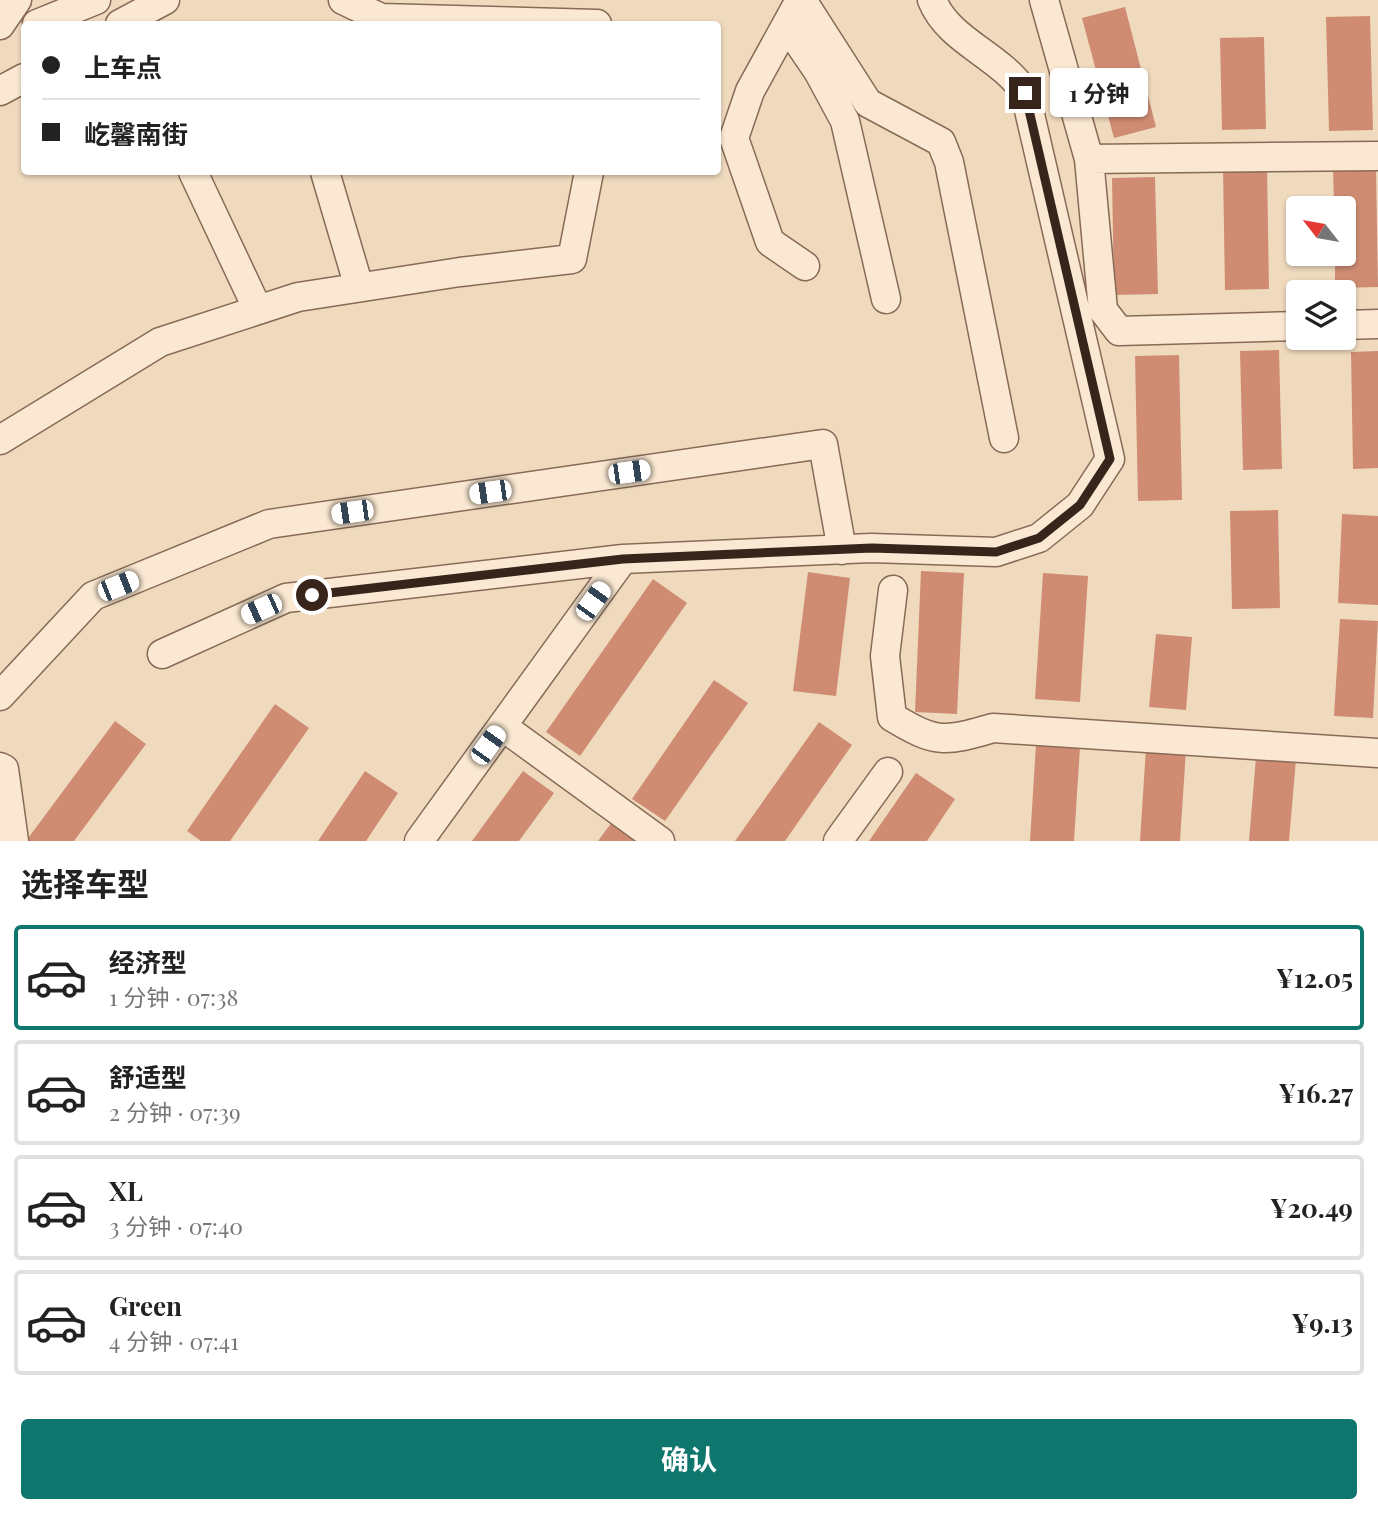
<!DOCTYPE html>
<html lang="zh">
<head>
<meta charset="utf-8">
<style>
	:root { --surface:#fff; --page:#f6f6f6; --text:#222; --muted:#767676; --line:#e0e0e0; --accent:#0f766e }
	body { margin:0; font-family:"Playfair Display","Noto Sans SC",serif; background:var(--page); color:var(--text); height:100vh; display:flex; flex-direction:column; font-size:26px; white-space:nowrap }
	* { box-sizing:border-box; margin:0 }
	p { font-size:23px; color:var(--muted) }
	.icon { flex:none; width:38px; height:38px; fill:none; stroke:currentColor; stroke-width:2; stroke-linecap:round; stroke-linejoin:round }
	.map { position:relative; height:841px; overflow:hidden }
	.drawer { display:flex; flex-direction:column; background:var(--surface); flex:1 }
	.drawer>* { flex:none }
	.top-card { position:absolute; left:21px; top:21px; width:700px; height:154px; border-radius:7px; box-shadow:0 2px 5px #0004; display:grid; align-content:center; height:154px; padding:0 21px; background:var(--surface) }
	.needle { width:46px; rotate:301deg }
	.fabs { position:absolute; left:1286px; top:196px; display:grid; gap:14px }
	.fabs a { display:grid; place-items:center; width:70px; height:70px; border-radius:7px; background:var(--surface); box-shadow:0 2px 5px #0004; font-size:35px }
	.end { position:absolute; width:32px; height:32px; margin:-16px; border:9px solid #37251c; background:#fff; box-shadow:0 0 0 4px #fff }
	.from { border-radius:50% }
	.bubble { position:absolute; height:49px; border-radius:7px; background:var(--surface); box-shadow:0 2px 5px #0004; font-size:23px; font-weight:700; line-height:49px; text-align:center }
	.car { position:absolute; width:21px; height:42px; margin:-21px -10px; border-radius:9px; box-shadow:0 0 5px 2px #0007; background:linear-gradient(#fff 24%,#345 0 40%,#fff 0 76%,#345 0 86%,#fff 0) }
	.top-card b { display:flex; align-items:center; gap:24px; height:66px; font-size:26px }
	.top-card b+b { border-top:2px solid var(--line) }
	.top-card i { width:18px; height:18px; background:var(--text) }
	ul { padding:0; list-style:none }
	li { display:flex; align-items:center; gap:21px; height:105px; margin:0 14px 10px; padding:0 7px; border:4px solid var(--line); border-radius:7px }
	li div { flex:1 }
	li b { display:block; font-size:26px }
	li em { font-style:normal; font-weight:700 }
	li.current { border-color:var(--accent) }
	li>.icon { width:63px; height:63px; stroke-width:1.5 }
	h2 { padding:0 21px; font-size:32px; line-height:84px }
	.button { display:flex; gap:14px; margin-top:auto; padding:14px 21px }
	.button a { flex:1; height:80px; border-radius:7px; background:var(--accent); color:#fff; font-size:28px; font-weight:700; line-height:80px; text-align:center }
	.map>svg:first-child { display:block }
	.building { fill:#cf8c73 }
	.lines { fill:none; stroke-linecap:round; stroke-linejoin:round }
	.minor-casing { stroke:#886a56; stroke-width:31 }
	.minor { stroke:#fae8d2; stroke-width:28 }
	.route { stroke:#37251c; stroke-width:9 }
</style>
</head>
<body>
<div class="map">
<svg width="1378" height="841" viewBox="0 0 1378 841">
	<rect width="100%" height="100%" fill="#efdabe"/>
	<path class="building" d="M1125,7l31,120 -42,11 -32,-120z
		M1370,16l3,114 -44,1 -3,-114z
		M1264,37l2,92 -44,1 -2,-92z
		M1267,167l2,122 -44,1 -2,-122z
		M1376,168l2,119 -43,1v-34h9v-46h-10l-1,-39z
		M1155,177l3,117 -44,1 -2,-117z
		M1279,350l3,119 -39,1 -3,-119z
		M1378,351v117l-25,1 -2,-117z
		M1179,355l3,145 -44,1 -3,-145z
		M1278,510l2,98 -48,1 -2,-98z
		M1342,514l36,2v89l-40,-2z
		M921,571l43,2 -7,141 -42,-2z
		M808,572l42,6 -14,118 -43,-5z
		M1043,573l45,3 -8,126 -45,-3z
		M653,579l34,24 -107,153 -34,-24z
		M1340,619l38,2 -5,97 -39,-2z
		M1156,634l36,3 -6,73 -37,-3z
		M714,680l34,23 -83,118 -33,-22z
		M275,704l34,24 -79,113h-29l-14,-10z
		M115,721l31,23 -72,97h-48z
		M819,722l33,23 -67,96h-50z
		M1036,744l44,3 -6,94h-44z
		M1257,745l40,3 -8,93h-40z
		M1146,748l40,2 -6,91h-40z
		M365,771l33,22 -32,48h-48z
		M523,771l31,22 -35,48h-47z
		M916,773l39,26 -28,42h-58z
		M612,822l26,19h-40z"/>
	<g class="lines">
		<g class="minor-casing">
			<path id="minor" d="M343,0l38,18 216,6
				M800,0l-50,91 -16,47 36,104 35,24
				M802,0l66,103 73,39 8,20 55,276
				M1044,0l45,159 14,151 16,21 179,-5
				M37,24l59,-24
				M120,24l45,-24
				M0,25l17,-25
				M788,27l30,44 27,50 41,178
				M0,91l24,-13
				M1089,159l289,-3
				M193,172l65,138
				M325,172l34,115
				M1344,325l34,-1
				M0,440l160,-98 138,-45 162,-25 112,-13 17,-87
				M893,590l-8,66 7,61c45,27 52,25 101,11l385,25
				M162,654l124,-56 337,-39 248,-11 125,4 43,-14 41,-33 30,-46 -85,-366c-24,-38 -76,-51 -93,-93
				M0,696l93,-100 176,-72 554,-80 19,106
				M502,726l158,115
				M0,767l4,2 10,72
				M419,841l204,-282
				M838,841l50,-69"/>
		</g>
		<use href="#minor" class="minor"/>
	</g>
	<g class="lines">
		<path class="route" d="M312,595l311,-36 249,-11 124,4 43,-14 41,-33 30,-46 -85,-366"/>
	</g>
</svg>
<div class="fabs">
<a><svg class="needle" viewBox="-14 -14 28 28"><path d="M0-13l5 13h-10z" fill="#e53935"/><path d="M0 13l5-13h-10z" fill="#767676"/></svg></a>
<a><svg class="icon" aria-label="layers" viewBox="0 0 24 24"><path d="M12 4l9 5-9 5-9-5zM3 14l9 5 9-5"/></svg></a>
</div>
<i class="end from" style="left:312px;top:595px"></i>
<i class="end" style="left:1025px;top:93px"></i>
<div class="bubble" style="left:1050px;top:68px;width:98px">1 分钟</div>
<i class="car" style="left:629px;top:472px;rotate:82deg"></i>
<i class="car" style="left:490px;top:492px;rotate:262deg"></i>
<i class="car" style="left:352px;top:512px;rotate:262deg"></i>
<i class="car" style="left:118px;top:586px;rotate:68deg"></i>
<i class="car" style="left:593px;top:601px;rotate:36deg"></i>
<i class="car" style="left:261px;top:609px;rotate:246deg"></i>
<i class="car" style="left:488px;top:745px;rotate:36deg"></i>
<div class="top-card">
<b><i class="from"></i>上车点</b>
<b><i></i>屹馨南街</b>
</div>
</div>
<section class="drawer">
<h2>选择车型</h2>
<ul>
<li class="current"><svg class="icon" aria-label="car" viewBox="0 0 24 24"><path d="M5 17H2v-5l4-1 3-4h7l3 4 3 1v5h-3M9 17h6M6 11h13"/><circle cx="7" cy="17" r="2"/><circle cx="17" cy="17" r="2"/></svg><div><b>经济型</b><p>1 分钟 · 07:38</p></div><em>¥12.05</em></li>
<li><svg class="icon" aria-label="car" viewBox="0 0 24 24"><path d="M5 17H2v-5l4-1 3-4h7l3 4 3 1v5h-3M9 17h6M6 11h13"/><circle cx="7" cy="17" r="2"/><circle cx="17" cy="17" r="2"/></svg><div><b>舒适型</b><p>2 分钟 · 07:39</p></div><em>¥16.27</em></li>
<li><svg class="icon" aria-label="car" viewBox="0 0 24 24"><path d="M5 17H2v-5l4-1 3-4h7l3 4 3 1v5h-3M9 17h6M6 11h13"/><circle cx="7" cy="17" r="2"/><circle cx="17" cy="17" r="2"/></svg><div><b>XL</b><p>3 分钟 · 07:40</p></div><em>¥20.49</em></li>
<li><svg class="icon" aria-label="car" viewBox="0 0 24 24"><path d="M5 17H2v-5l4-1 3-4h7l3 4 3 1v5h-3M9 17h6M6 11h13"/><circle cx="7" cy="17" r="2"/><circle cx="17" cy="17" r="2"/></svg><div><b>Green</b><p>4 分钟 · 07:41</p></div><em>¥9.13</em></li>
</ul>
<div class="button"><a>确认</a></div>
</section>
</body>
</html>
